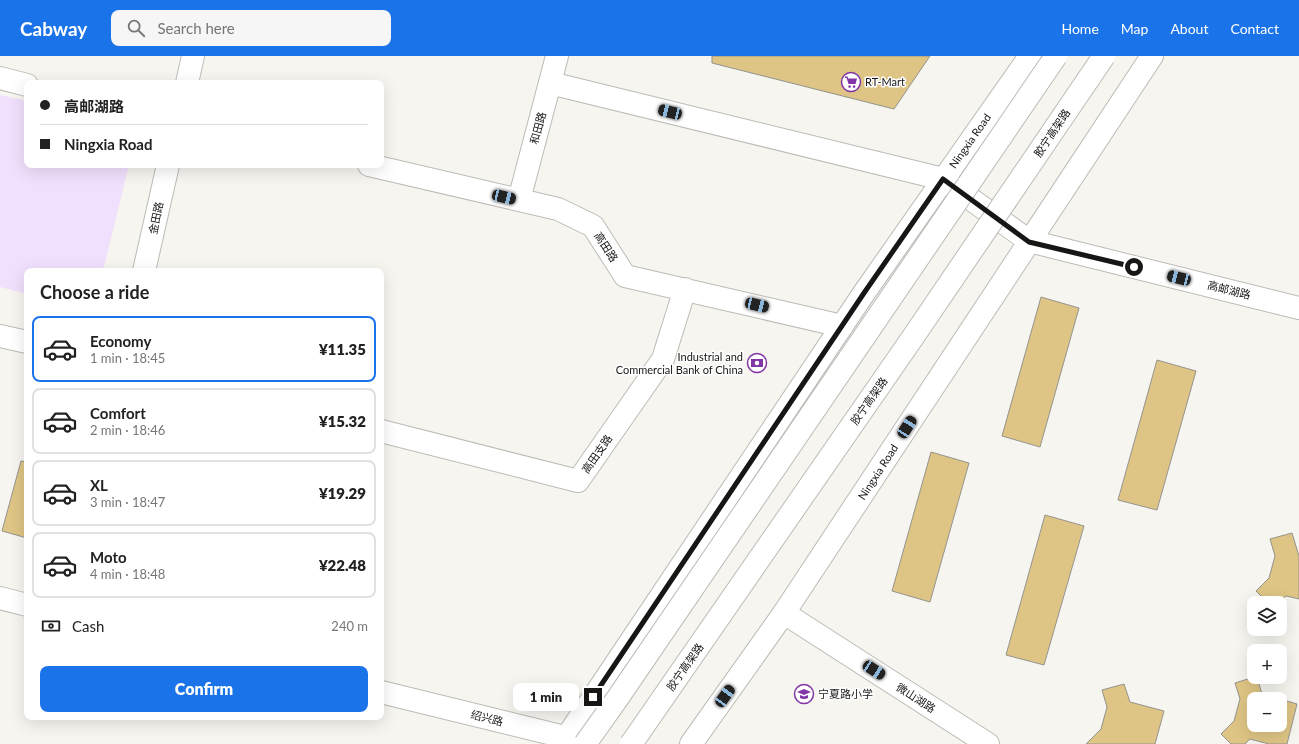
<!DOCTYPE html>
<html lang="en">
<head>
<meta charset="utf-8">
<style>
	:root { --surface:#fff; --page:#f6f6f6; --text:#222; --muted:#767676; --line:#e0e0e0; --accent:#1a73e8 }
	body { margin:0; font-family:Lato,"Noto Sans SC",sans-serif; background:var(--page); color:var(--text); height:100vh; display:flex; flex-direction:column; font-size:15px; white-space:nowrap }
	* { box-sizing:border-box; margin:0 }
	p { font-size:13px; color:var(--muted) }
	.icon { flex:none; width:22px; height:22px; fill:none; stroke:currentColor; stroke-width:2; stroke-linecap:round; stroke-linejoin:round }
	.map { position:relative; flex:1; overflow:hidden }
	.drawer { position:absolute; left:24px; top:212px; width:360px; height:452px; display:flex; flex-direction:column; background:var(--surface); border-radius:8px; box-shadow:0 4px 16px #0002 }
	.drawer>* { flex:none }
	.guide { position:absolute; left:24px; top:24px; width:360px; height:88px; border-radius:8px; box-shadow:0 4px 16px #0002; display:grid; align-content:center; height:88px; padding:0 16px; background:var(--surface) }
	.buttons { position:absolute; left:1247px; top:540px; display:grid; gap:8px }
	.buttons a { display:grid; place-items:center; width:40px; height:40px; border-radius:8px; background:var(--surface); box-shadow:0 4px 16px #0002; font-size:20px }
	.end { position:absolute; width:18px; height:18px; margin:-9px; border:5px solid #171615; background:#fff; box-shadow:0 0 0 2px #fff }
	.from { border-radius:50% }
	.bubble { position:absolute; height:28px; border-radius:8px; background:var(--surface); box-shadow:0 4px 16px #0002; font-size:13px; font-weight:800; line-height:28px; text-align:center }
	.car { position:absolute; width:12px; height:24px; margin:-12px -6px; border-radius:5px; box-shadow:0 0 3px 1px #0007; background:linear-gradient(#222 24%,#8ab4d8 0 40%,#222 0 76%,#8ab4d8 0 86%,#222 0) }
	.guide b { display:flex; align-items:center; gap:14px; height:38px; font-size:15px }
	.guide b+b { border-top:1px solid var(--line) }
	.guide i { width:10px; height:10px; background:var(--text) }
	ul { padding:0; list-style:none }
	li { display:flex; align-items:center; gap:12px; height:66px; margin:0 8px 6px; padding:0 8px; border:2px solid var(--line); border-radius:8px }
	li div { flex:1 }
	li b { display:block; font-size:15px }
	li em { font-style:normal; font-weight:800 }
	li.active { border-color:var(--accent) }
	li>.icon { width:36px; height:36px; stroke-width:1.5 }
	h2 { padding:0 16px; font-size:18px; line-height:48px }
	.pay { display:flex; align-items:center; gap:10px; height:44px; padding:0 16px; font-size:15px }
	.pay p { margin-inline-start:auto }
	.action { display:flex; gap:8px; margin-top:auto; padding:8px 16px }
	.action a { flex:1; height:46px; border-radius:8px; background:var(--accent); color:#fff; font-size:16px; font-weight:800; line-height:46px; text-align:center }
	header { display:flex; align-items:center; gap:24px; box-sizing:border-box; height:56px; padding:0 20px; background:var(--accent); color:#fff }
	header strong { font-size:19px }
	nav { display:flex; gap:22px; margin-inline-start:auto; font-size:14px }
	.search { width:280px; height:36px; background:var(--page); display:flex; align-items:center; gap:10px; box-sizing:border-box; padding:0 14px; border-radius:8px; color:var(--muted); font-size:15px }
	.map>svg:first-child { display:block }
	.green { fill:#f1e0fd }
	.building { fill:#dec585; stroke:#94938e }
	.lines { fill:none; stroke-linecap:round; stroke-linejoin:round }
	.street-casing { stroke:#bdbbb6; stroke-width:24 }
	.secondary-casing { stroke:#bdbbb6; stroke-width:24 }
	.primary-casing { stroke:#bdbbb6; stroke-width:24 }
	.street { stroke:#fff; stroke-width:22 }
	.secondary { stroke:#fff; stroke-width:22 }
	.primary { stroke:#fff; stroke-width:22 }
	.highway-bridge-casing { stroke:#bdbbb6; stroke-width:24; stroke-linecap:butt }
	.highway-bridge { stroke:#fff; stroke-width:22 }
	.route { stroke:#171615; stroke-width:5 }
	.labels { text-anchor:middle; stroke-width:3; stroke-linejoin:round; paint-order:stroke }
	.poi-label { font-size:11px; fill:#171615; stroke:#fff; text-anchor:start }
	.street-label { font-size:11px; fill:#171615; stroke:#fff }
</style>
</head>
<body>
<header>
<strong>Cabway</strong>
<div class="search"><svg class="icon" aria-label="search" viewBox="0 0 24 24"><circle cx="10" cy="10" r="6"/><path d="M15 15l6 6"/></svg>Search here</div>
<nav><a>Home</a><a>Map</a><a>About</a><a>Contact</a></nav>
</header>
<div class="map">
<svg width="1299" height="688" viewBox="0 0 1299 688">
	<rect width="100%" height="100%" fill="#f7f5f0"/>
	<path class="green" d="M0,39l27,6v64h102l-26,106h-76v23l-27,-7z"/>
	<path class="building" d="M712,0h218l-36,53 -182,-46z
		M1041,241l38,11 -39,139 -38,-11z
		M1157,304l39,11 -39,139 -39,-10z
		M931,396l38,11 -39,139 -38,-11z
		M21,405l6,1v76l-25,-7z
		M1045,459l39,11 -40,139 -38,-10z
		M1292,477l7,23v43l-13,-3 -8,7h-10l-12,-12 13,-13 6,-22 -5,-17z
		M1254,621h3l5,17 18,5h-26v26h26v-26l17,5 -10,40h-18l-19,-5 -5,5h-14l-10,-10 13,-13 6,-22 -5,-16z
		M1124,628l6,18 34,9 -9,33h-69l15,-15 6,-22 -5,-17z"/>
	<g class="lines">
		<g class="street-casing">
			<path id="street" d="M0,22l27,7
				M187,27l6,-27
				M550,27l393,96 86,62 270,67
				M369,109l189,44 35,17 32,50 217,50
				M519,144l38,-144
				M144,215l24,-106
				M0,280l27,6
				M381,375l197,50 85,-122 22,-70
				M784,557l204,131"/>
		</g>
		<g class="secondary-casing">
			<path id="secondary" d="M0,542l27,7
				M381,636l204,50"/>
		</g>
		<g class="primary-casing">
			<path id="primary" d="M562,688l302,-451 166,-237
				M691,688l93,-131 368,-557"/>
		</g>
		<use href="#street" class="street"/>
		<use href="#secondary" class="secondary"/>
		<use href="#primary" class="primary"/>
		<g class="highway-bridge-casing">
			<path id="highway-bridge" d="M585,688l32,-45 439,-643
				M631,688l280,-404 193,-284"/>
		</g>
		<use href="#highway-bridge" class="highway-bridge"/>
	</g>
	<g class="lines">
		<path class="route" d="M593,641l271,-404 79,-114 86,63 105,25"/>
	</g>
	<defs>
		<g id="supermarket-ring" transform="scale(1)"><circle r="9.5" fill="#fff" stroke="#8135a7" stroke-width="1.5"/><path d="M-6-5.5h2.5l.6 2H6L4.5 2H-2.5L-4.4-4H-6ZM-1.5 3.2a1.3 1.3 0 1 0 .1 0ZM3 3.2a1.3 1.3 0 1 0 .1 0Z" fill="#8135a7"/></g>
		<g id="bank-ring" transform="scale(1)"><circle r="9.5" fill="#fff" stroke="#8135a7" stroke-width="1.5"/><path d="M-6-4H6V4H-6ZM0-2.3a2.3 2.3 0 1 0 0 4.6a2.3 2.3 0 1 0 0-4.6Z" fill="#8135a7"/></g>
		<g id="school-ring" transform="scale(1)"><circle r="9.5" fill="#fff" stroke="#8135a7" stroke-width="1.5"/><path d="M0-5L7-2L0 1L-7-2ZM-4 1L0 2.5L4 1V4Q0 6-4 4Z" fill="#8135a7"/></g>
	</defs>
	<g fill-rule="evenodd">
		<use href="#supermarket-ring" x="851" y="26"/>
		<use href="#bank-ring" x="757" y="307"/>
		<use href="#school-ring" x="804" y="638"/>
	</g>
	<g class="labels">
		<g class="poi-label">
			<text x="865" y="30">RT-Mart</text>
			<text x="743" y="305" text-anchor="end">Industrial and<tspan x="743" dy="13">Commercial Bank of China</tspan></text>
			<text x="818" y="642">宁夏路小学</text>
		</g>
		<g class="street-label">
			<text transform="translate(538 72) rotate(-75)" y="4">和田路</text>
			<text transform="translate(1052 77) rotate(-56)" y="4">胶宁高架路</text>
			<text transform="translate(970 85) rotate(-55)" y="4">Ningxia Road</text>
			<text transform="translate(156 162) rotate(-78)" y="4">金田路</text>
			<text transform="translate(606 191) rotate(57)" y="4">高田路</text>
			<text transform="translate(1229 234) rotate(14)" y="4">高邮湖路</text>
			<text transform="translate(869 345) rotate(-55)" y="4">胶宁高架路</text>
			<text transform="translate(597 398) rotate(-55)" y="4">高田支路</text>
			<text transform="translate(878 416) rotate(-57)" y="4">Ningxia Road</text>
			<text transform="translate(685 611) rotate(-55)" y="4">胶宁高架路</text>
			<text transform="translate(916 642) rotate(33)" y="4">微山湖路</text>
			<text transform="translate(487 662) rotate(14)" y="4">绍兴路</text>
		</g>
	</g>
</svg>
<div class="buttons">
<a><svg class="icon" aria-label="layers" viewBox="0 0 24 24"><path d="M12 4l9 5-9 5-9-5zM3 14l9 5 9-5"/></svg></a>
<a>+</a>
<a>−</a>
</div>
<i class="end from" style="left:1134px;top:211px"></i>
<i class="end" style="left:593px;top:641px"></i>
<div class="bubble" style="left:513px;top:627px;width:66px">1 min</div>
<i class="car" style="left:670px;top:56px;rotate:284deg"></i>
<i class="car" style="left:504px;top:141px;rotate:103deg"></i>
<i class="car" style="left:1179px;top:222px;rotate:284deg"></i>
<i class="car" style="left:757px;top:249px;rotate:103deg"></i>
<i class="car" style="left:907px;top:371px;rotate:33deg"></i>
<i class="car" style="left:874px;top:614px;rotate:123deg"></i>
<i class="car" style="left:725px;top:640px;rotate:36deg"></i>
<div class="guide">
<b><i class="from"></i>高邮湖路</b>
<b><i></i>Ningxia Road</b>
</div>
<section class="drawer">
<h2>Choose a ride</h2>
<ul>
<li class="active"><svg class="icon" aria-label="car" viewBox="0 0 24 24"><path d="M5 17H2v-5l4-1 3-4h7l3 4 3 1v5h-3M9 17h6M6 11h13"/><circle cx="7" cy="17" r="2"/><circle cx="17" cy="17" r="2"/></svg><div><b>Economy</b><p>1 min · 18:45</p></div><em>¥11.35</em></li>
<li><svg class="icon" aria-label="car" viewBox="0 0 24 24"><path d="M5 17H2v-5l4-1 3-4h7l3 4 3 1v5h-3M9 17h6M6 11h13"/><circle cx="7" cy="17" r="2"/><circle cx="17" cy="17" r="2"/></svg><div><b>Comfort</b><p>2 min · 18:46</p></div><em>¥15.32</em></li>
<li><svg class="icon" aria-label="car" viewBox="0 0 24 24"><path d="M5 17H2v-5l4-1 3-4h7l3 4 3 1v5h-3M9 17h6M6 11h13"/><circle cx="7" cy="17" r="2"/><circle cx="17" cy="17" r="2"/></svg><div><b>XL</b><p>3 min · 18:47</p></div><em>¥19.29</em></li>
<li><svg class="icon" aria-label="car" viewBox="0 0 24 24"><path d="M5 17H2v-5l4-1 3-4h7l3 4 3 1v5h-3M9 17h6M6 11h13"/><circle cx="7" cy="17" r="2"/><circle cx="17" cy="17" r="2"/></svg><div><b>Moto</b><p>4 min · 18:48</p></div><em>¥22.48</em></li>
</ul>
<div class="pay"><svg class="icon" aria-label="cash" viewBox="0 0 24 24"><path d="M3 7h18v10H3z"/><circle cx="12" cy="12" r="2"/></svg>Cash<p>240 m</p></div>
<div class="action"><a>Confirm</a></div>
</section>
</div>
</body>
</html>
